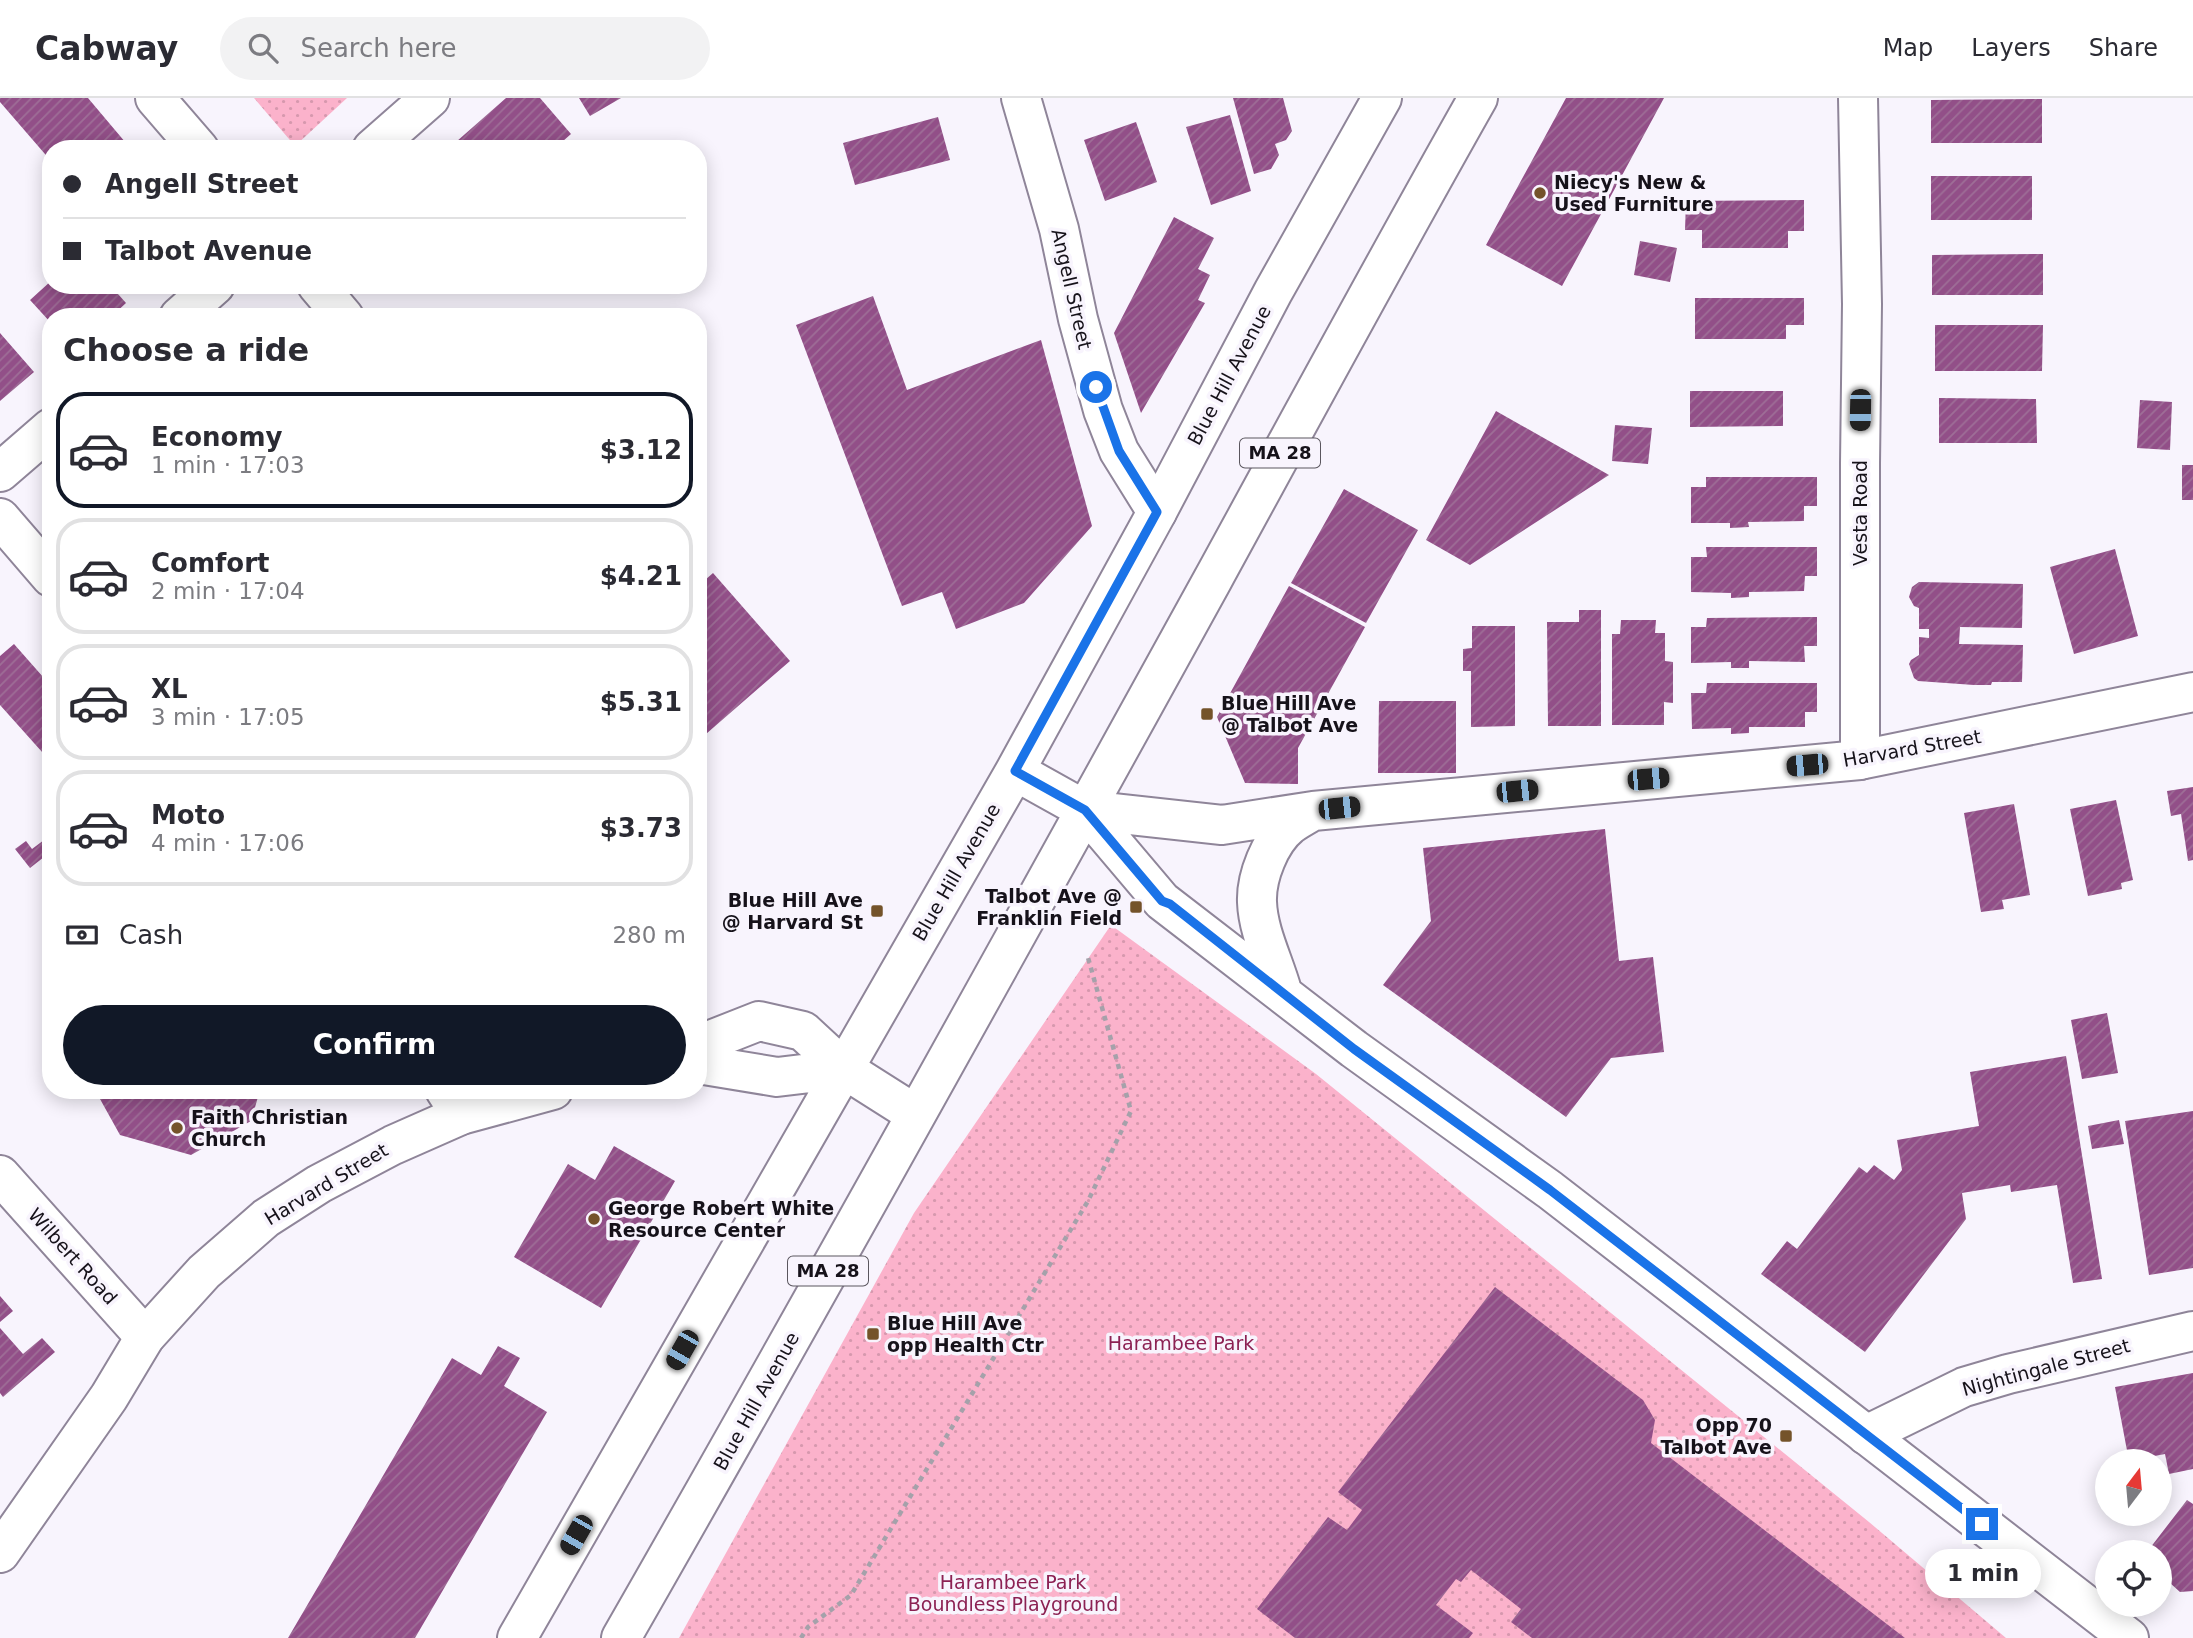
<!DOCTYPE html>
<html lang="en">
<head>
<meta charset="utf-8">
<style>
	:root { --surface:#fff; --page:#f2f2f3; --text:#2b2b33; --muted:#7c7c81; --line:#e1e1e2; --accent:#111827 }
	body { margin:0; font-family:"DejaVu Sans",sans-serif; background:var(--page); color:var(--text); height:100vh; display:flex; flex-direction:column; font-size:26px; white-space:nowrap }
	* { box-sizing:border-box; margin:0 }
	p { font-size:23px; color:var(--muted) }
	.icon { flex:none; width:38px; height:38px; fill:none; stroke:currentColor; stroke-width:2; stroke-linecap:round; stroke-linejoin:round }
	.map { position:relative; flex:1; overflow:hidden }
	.details { position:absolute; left:42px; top:210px; width:665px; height:791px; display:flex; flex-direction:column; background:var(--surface); border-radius:28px; box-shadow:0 4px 18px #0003 }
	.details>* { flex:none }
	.banner { position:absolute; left:42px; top:42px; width:665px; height:154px; border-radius:28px; box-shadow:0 4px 18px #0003; display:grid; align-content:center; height:154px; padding:0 21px; background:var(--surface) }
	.needle { width:46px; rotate:16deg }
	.buttons { position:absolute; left:2095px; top:1351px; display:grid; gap:14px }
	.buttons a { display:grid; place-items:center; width:77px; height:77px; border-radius:50%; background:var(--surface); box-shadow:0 4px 18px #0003; font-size:35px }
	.end { position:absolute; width:32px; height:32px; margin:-16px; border:9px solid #1a73e8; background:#fff; box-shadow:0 0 0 4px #fff }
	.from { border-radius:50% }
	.bubble { position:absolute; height:49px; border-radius:24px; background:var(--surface); box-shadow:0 4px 18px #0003; font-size:23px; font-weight:700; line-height:49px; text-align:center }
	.car { position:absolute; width:21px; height:42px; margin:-21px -10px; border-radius:9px; box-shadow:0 0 5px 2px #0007; background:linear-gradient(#222 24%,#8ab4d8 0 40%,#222 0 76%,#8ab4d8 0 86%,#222 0) }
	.banner b { display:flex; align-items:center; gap:24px; height:66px; font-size:26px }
	.banner b+b { border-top:2px solid var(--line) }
	.banner i { width:18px; height:18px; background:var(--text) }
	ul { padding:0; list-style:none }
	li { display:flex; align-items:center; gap:21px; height:116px; margin:0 14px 10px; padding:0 7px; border:4px solid var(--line); border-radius:28px }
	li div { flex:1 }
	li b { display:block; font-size:26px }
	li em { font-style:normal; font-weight:700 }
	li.active { border-color:var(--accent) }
	li>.icon { width:63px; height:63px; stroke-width:1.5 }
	h2 { padding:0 21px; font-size:32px; line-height:84px }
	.pay { display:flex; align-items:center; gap:18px; height:77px; padding:0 21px; font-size:26px }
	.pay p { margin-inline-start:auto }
	.primary-button { display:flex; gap:14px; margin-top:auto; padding:14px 21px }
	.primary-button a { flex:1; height:80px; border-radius:42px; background:var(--accent); color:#fff; font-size:28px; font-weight:700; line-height:80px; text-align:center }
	header { display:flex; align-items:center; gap:42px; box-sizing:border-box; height:98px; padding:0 35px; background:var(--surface); border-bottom:2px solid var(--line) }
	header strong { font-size:33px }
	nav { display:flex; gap:38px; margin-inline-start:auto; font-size:24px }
	.search { width:490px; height:63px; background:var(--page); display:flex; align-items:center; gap:18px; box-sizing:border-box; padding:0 24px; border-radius:38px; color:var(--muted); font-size:26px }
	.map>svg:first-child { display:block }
	.park { fill:url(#park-dots) }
	.building { fill:url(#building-hatch) }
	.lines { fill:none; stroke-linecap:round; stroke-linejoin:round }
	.minor-casing { stroke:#8f8599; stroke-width:42 }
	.major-casing { stroke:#8f8599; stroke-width:42 }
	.path { stroke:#a5a1aa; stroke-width:4.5; stroke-dasharray:5 5; stroke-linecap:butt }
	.minor { stroke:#fff; stroke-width:38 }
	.major { stroke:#fff; stroke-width:38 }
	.route { stroke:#1a73e8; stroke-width:9 }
	.poi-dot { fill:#74532a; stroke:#f8f4fd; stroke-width:2.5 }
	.labels { text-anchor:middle; stroke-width:7; stroke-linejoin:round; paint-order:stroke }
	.shield { fill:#f8f4fd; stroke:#5a565e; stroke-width:2 }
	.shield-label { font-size:18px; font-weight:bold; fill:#16121a }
	.poi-label { font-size:19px; font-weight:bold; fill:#16121a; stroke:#f8f4fd; text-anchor:start }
	.street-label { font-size:19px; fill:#16121a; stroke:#f8f4fd }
	.park-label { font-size:19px; fill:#8c2153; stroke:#f8f4fd }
</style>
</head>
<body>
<header>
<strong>Cabway</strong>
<div class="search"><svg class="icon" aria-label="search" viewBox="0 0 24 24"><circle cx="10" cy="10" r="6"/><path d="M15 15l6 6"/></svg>Search here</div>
<nav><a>Map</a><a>Layers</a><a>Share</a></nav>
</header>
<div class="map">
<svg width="2193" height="1540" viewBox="0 0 2193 1540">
	<defs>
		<pattern id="park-dots" width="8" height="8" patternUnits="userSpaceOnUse" patternTransform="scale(1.75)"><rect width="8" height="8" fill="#fbb2cb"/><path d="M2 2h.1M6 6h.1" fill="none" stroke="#d698ae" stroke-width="1.8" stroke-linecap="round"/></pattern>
		<pattern id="building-hatch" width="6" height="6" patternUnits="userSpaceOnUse" patternTransform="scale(1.75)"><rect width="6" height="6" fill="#924f88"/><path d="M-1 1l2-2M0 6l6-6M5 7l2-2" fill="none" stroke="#9e6e97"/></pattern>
	</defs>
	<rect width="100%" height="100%" fill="#f8f4fd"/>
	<path class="park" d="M254,0h93l-52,48z
		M1111,827l205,149 553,448 137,116h-1327l235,-425z"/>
	<path class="building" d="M0,0h88l43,51h-80v12l-51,-59z
		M506,0h34l31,36 -17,15h-106z
		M579,0h42l-31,18z
		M1233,0h50l9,33 -6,9 -11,4 4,11 -8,14 -17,5z
		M1566,0h98l-102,188 -76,-41z
		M2042,1v44h-111v-43z
		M1230,17l21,76 -40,14 -25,-78z
		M938,19l12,43 -95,25 -12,-42z
		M1136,24l21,60 -52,19 -21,-61z
		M1931,78h101v44h-101z
		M1804,102v31h-16v17h-86v-18h-17l1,-29z
		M1174,119l40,21 -16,31 12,6 -12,25 7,3 -64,110 -27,-80z
		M1640,143l37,7 -7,34 -36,-7z
		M2043,156v41h-111v-40z
		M51,183v4h59l16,18 -15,14h-60v6l-21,-23z
		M873,198l34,94 134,-50 51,186 -68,77 -68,26 -14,-37 -40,14 -106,-281z
		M1695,200h109v27h-18v14h-91z
		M1935,227h108l-1,46h-107z
		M0,235l34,39 -34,29z
		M1690,293h93v35l-93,1z
		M1939,300l97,1 1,44h-98z
		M2140,302l32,2 -2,48 -33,-2z
		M1496,313l113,64 -139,90 -44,-25z
		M1615,327l37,3 -4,36 -36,-3z
		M2182,367h11v35h-11z
		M1706,379h111v29h-13v15l-56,1 1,5 -19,1v-5h-39v-36h15z
		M1344,391l74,41 -52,93 -75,-40z
		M1706,449h111v29h-12l-1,15 -55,1v5l-18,1v-5l-40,-1v-35h16z
		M2115,451l23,87 -64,18 -24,-87z
		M713,475l77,88 -92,80v-155z
		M1919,484l104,2 -1,44 -62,-1 -1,17 64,1 -1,37h-30l-1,3h-17l-56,-4 -4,-3 -5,-14 2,-4 8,-5v-18l10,1v-9h-10v-21l-5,-2 -5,-9 3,-10z
		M1289,488l76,41 -67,121v36l-53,-1 -28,-66z
		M1579,512h22v116h-53l-1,-104h32z
		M1817,519v29h-13l1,16 -56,-1v7h-18v-6l-40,1v-36h15l1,-9z
		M1621,522h35l-1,13h10v28l8,1v41l-9,-1v23h-52v-91h8z
		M1472,528h43v100l-44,1v-56h-8v-22l9,-1z
		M14,546l37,42v76l-51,-57v-49z
		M1707,585h110v29h-12v15h-56v6l-18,1v-6l-39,1 -1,-36h15z
		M1379,603h77v72h-78z
		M2193,689v73l-5,1 -7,-47 -10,2 -4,-25z
		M2116,702l17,80 -12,3 1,6 -34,7 -18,-87z
		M2014,706l16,91 -28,5 2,9 -23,3 -17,-99z
		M51,728v39l-7,-8 -14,11 -15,-19 11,-8 6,8 16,-12 -5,-5z
		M1605,731l14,132 34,-4 11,95 -53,6 -45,59 -183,-132 48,-64 -8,-73z
		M2107,915l11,60 -36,6 -11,-59z
		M2066,958l36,223 -29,4 -16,-98 -46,7 -1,-7 -48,8 4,26 -101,133 -104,-78 26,-33 10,8 62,-82 8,6 7,-8 20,15 8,-10 -5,-30 82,-14 -9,-54z
		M95,992h165l-9,31 -60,34 -71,-20z
		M2193,1013v157l-44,7 -24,-154z
		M2119,1022l5,24 -32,5 -4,-23z
		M614,1048l61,35 -74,127 -87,-51 54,-93 27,16z
		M1495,1189l148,113 12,20 -4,23 254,195h-373l-21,-16 10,-13 -50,-39 -10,12 -5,-3 -20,26 37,28 -4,5h-174l-38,-29 71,-92 19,13 15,-20 -24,-18z
		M0,1198l13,15 -13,11z
		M0,1230l23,26 19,-16 13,14 -52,45 -3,-4z
		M498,1248l22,12 -16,28 43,26 -132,226h-127l164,-280 29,17z
		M2193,1275v96l-24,5 -4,-20 -36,7 -14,-74z
		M2187,1402l6,4v87l-13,1 -20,-18v-22h-13z"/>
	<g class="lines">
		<g class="minor-casing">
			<path id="minor" d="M155,0l44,51
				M1021,0l38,131 19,90 25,91 16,41 38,61
				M1858,0l4,206 -2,159v297
				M372,51l58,-51
				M317,187l27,32
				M179,219l36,-32
				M0,374l51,-44
				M0,420l51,59
				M445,992l16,25
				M0,1077l145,162
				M1866,1337l98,-48 44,-13 185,-43"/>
		</g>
		<g class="major-casing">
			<path id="major" d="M1015,673l70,39 77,91 192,148 196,141 579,448
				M1085,712l137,15 91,-14 547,-51 333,-68
				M1282,893c-8,-29 -24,-59 -25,-89 -1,-25 13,-61 33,-77 7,-5 16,-10 23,-14
				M698,947l61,-24 44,10 41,38 71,45
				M698,966l79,13 67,-8
				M0,1455l109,-156 36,-60 59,-65 62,-54 53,-34 74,-39 68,-30 92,-25
				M517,1540l498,-867 142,-259 116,-220 109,-194
				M621,1540c201,-351 397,-705 592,-1059 88,-161 175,-322 265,-481"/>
		</g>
		<path class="path" d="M801,1540l7,-11 43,-32 237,-394 43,-90 -44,-157"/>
		<use href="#minor" class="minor"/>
		<use href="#major" class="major"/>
	</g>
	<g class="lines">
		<path class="route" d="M1096,289l23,64 38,61 -142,259 70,39 77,91 8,3 184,145 196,141 432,334"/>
	</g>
	<g class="poi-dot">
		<circle cx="1540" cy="95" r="7"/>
		<rect x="1200" y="609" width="14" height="14" rx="3.5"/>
		<rect x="1129" y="802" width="14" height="14" rx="3.5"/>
		<rect x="870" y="806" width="14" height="14" rx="3.5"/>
		<circle cx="177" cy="1030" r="7"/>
		<circle cx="594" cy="1121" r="7"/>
		<rect x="866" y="1229" width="14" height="14" rx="3.5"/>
		<rect x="1779" y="1331" width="14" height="14" rx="3.5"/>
	</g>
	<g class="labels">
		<g class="shield">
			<rect x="1240" y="340.5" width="80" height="29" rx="5"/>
			<rect x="788" y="1158.5" width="80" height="29" rx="5"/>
		</g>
		<g class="shield-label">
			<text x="1280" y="361">MA 28</text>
			<text x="828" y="1179">MA 28</text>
		</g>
		<g class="poi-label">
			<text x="1554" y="91">Niecy's New &amp;<tspan x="1554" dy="22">Used Furniture</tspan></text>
			<text x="1221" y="612">Blue Hill Ave<tspan x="1221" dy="22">@ Talbot Ave</tspan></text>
			<text x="1122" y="805" text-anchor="end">Talbot Ave @<tspan x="1122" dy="22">Franklin Field</tspan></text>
			<text x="863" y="809" text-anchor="end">Blue Hill Ave<tspan x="863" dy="22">@ Harvard St</tspan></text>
			<text x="191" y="1026">Faith Christian<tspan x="191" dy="22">Church</tspan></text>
			<text x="608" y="1117">George Robert White<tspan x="608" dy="22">Resource Center</tspan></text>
			<text x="887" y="1232">Blue Hill Ave<tspan x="887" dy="22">opp Health Ctr</tspan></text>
			<text x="1772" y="1334" text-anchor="end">Opp 70<tspan x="1772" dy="22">Talbot Ave</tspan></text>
		</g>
		<g class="street-label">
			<text transform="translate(1072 191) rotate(77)" y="7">Angell Street</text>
			<text transform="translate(1229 277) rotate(-62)" y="7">Blue Hill Avenue</text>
			<text transform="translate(1860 415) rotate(-90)" y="7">Vesta Road</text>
			<text transform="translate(1912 650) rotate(-10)" y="7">Harvard Street</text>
			<text transform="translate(956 774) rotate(-60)" y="7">Blue Hill Avenue</text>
			<text transform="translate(326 1086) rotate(-31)" y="7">Harvard Street</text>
			<text transform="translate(73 1158) rotate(48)" y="7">Wilbert Road</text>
			<text transform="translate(2046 1269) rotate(-15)" y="7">Nightingale Street</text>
			<text transform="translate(756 1303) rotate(-61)" y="7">Blue Hill Avenue</text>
		</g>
		<g class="park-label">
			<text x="1181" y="1252">Harambee Park</text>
			<text x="1013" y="1491">Harambee Park<tspan x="1013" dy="22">Boundless Playground</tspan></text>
		</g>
	</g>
</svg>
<div class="buttons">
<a><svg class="needle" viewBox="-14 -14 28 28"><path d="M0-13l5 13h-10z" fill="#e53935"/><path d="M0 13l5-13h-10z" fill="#7c7c81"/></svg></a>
<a><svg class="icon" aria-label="locate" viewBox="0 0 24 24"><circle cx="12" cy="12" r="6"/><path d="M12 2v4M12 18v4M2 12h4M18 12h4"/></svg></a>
</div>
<i class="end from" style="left:1096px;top:289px"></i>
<i class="end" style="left:1982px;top:1426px"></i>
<div class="bubble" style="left:1925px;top:1451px;width:116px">1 min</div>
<i class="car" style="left:1860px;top:312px;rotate:181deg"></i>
<i class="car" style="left:1807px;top:667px;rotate:265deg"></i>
<i class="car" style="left:1648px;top:681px;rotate:85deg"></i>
<i class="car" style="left:1517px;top:693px;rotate:84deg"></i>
<i class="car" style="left:1339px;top:710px;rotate:84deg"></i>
<i class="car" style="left:682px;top:1252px;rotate:210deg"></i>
<i class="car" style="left:576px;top:1437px;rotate:210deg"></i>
<div class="banner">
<b><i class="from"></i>Angell Street</b>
<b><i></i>Talbot Avenue</b>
</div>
<section class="details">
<h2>Choose a ride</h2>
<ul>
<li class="active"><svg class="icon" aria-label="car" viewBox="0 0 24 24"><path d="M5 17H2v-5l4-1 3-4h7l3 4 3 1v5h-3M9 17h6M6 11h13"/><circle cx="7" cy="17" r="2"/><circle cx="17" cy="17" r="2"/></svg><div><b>Economy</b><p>1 min · 17:03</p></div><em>$3.12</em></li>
<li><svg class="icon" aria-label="car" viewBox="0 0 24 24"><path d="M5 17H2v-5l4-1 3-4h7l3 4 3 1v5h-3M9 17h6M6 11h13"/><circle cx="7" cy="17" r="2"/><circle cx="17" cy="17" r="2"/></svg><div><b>Comfort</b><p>2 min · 17:04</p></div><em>$4.21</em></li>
<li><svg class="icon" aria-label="car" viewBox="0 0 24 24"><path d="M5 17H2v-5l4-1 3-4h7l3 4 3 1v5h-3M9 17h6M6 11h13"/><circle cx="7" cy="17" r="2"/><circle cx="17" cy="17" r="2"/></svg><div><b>XL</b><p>3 min · 17:05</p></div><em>$5.31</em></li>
<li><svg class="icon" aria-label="car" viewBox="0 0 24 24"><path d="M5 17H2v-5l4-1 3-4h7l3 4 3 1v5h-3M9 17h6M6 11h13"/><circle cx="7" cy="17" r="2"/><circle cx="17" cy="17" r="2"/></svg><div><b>Moto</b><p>4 min · 17:06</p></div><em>$3.73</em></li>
</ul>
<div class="pay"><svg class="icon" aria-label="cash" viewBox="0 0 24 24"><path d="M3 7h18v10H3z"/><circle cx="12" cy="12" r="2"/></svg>Cash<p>280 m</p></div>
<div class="primary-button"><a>Confirm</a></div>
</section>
</div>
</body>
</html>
